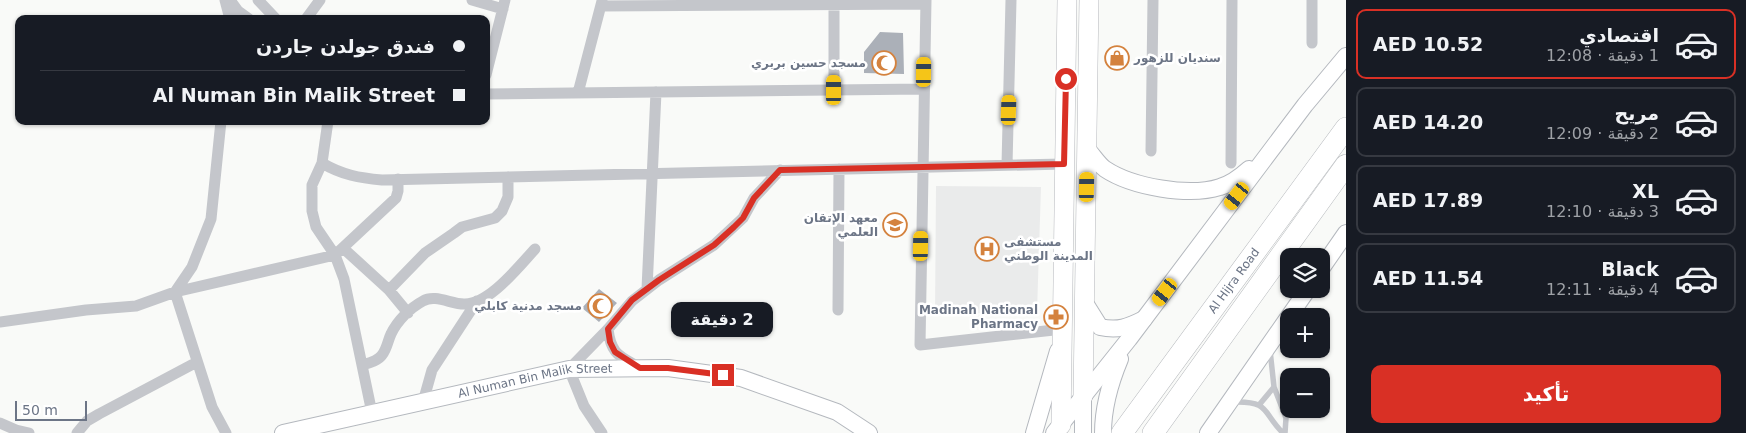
<!DOCTYPE html>
<html lang="ar">
<head>
<meta charset="utf-8">
<style>
	:root { --surface:#171b24; --page:#20242c; --text:#f1f3f6; --muted:#9ea1a6; --line:#363941; --accent:#d93025 }
	body { margin:0; font-family:"DejaVu Sans","Noto Sans Arabic",sans-serif; background:var(--page); color:var(--text); direction:rtl; height:100vh; display:flex; flex-direction:column; font-size:19px; white-space:nowrap }
	* { box-sizing:border-box; margin:0 }
	p { font-size:16px; color:var(--muted) }
	.icon { flex:none; width:28px; height:28px; fill:none; stroke:currentColor; stroke-width:2; stroke-linecap:round; stroke-linejoin:round }
	.map { position:relative; flex:1; overflow:hidden; direction:ltr }
	.panel { display:flex; flex-direction:column; background:var(--surface); width:400px }
	.panel>* { flex:none }
	.hud { position:absolute; left:15px; top:15px; width:475px; height:110px; border-radius:10px; box-shadow:0 1px 4px #0004; direction:rtl; display:grid; align-content:center; height:110px; padding:0 25px; background:var(--surface) }
	.controls { position:absolute; left:1280px; top:248px; display:grid; gap:10px }
	.controls a { display:grid; place-items:center; width:50px; height:50px; border-radius:10px; background:var(--surface); box-shadow:0 1px 4px #0004; font-size:25px }
	.scale { position:absolute; left:15px; bottom:12px; width:72px; box-sizing:border-box; padding-left:5px; border:2px solid #6c7586; border-top:0; font-size:14px; line-height:18px; white-space:nowrap; color:#6c7586; -webkit-text-stroke:4px #fff; paint-order:stroke }
	.end { position:absolute; width:22px; height:22px; margin:-11px; border:6px solid #d93025; background:#fff; box-shadow:0 0 0 2px #fff }
	.from { border-radius:50% }
	.bubble { position:absolute; height:35px; border-radius:10px; background:var(--surface); box-shadow:0 1px 4px #0004; font-size:16px; font-weight:700; line-height:35px; text-align:center; direction:rtl }
	.car { position:absolute; width:15px; height:30px; margin:-15px -8px; border-radius:6px; box-shadow:0 0 4px 1px #0007; background:linear-gradient(#f5c518 24%,#345 0 40%,#f5c518 0 76%,#345 0 86%,#f5c518 0) }
	.hud b { display:flex; align-items:center; gap:18px; height:48px; font-size:19px }
	.hud b+b { border-top:1px solid var(--line) }
	.hud i { width:12px; height:12px; background:var(--text) }
	ul { padding:9px 0 0; list-style:none }
	li { display:flex; align-items:center; gap:15px; height:70px; margin:0 10px 8px; padding:0 15px; border:2px solid var(--line); border-radius:10px }
	li div { flex:1 }
	li b { display:block; font-size:19px }
	li em { font-style:normal; font-weight:700 }
	li.current { border-color:var(--accent) }
	li>.icon { width:45px; height:45px; stroke-width:1.5 }
	.cta { display:flex; gap:10px; margin-top:auto; padding:10px 25px }
	.cta a { flex:1; height:58px; border-radius:10px; background:var(--accent); color:#fff; font-size:20px; font-weight:700; line-height:58px; text-align:center }
	main { display:flex; flex:1; min-height:0 }
	.map>svg:first-child { display:block }
	.built { fill:#eaebeb }
	.building { fill:#abb0b8 }
	.lines { fill:none; stroke-linecap:round; stroke-linejoin:round }
	.secondary-casing { stroke:#b4b8be; stroke-width:18 }
	.primary-casing { stroke:#b6b8bd; stroke-width:20 }
	.motorway-casing { stroke:#b5b8bc; stroke-width:22 }
	.service { stroke:#c4c6cb; stroke-width:5.5 }
	.minor { stroke:#c4c6cb; stroke-width:11 }
	.secondary { stroke:#fff; stroke-width:16 }
	.primary { stroke:#fff; stroke-width:19 }
	.motorway { stroke:#fff; stroke-width:21 }
	.route { stroke:#d93025; stroke-width:6 }
	.labels { text-anchor:middle; stroke-width:5; stroke-linejoin:round; paint-order:stroke }
	.poi-label { font-size:12px; font-weight:bold; fill:#6c7586; stroke:#fff; text-anchor:end }
	.street-label { font-size:12px; fill:#6c7586; stroke:#fff }
</style>
</head>
<body>
<main>
<section class="panel">
<ul>
<li class="current"><svg class="icon" aria-label="car" viewBox="0 0 24 24"><path d="M5 17H2v-5l4-1 3-4h7l3 4 3 1v5h-3M9 17h6M6 11h13"/><circle cx="7" cy="17" r="2"/><circle cx="17" cy="17" r="2"/></svg><div><b>اقتصادي</b><p>1 دقيقة · 12:08</p></div><em>AED 10.52</em></li>
<li><svg class="icon" aria-label="car" viewBox="0 0 24 24"><path d="M5 17H2v-5l4-1 3-4h7l3 4 3 1v5h-3M9 17h6M6 11h13"/><circle cx="7" cy="17" r="2"/><circle cx="17" cy="17" r="2"/></svg><div><b>مريح</b><p>2 دقيقة · 12:09</p></div><em>AED 14.20</em></li>
<li><svg class="icon" aria-label="car" viewBox="0 0 24 24"><path d="M5 17H2v-5l4-1 3-4h7l3 4 3 1v5h-3M9 17h6M6 11h13"/><circle cx="7" cy="17" r="2"/><circle cx="17" cy="17" r="2"/></svg><div><b>XL</b><p>3 دقيقة · 12:10</p></div><em>AED 17.89</em></li>
<li><svg class="icon" aria-label="car" viewBox="0 0 24 24"><path d="M5 17H2v-5l4-1 3-4h7l3 4 3 1v5h-3M9 17h6M6 11h13"/><circle cx="7" cy="17" r="2"/><circle cx="17" cy="17" r="2"/></svg><div><b>Black</b><p>4 دقيقة · 12:11</p></div><em>AED 11.54</em></li>
</ul>
<div class="cta"><a>تأكيد</a></div>
</section>
<div class="map">
<svg width="1346" height="433" viewBox="0 0 1346 433">
	<rect width="100%" height="100%" fill="#f9faf8"/>
	<path class="built" d="M936,186l105,1 -4,125 -102,2z"/>
	<path class="building" d="M880,32l23,1 1,41 -40,-1v-21z
		M599,289l18,14 -18,19 -17,-14z"/>
	<g class="lines">
		<g class="secondary-casing">
			<g id="secondary">
				<path d="M1087,149c6,6 11,15 18,20 27,18 84,28 115,18 11,-3 20,-10 29,-18"/>
				<path d="M1321,269l25,-36"/>
				<path d="M1085,303l15,24c18,4 28,0 44,-8"/>
				<path id="s1" d="M283,433l286,-64 99,-1 73,10 96,34 32,21"/>
				<path d="M1034,433l24,-82"/>
				<path d="M1054,433l75,-94 176,-234 41,-49"/>
				<path d="M1083,433v-37"/>
				<path d="M1103,433c0,-25 7,-50 17,-74"/>
				<path d="M1208,433l100,-144"/>
			</g>
		</g>
		<g class="primary-casing">
			<path id="primary" d="M1083,396l6,-396
				M1061,425l6,-425"/>
		</g>
		<g class="motorway-casing">
			<g id="motorway">
				<path id="s2" d="M1122,433l224,-305"/>
				<path d="M1153,433l193,-268"/>
			</g>
		</g>
		<path class="service" d="M1270,350l4,37 12,31 -1,15
			M1234,402c36,-1 28,10 49,31
			M1259,405l15,-18"/>
		<path class="minor" d="M225,0l5,19
			M230,0l8,11 11,8
			M258,0l18,19
			M472,0l31,9
			M834,0v90
			M926,0l-6,345 143,-16
			M601,6l324,-2
			M306,19l14,-19
			M1312,43v-43
			M486,75l19,-75
			M578,93l24,-92
			M486,94l438,-5
			M221,121l-10,98 -19,48 -17,25 37,115 14,26
			M328,121l-6,42c20,12 38,15 60,17l682,-16
			M1151,151l2,-151
			M322,163l-10,22v26l4,16 19,28 9,24 28,134
			M1231,163l1,-163
			M1007,165l4,-165
			M343,248l46,42 19,23
			M647,289l9,-197
			M389,290l36,-37 29,-20 8,-6 33,-9 7,-7 6,-14v-20
			M838,310l1,-141
			M0,322l86,-12 50,-4 39,-14 160,-37 61,-57 2,-7v-12
			M608,329c3,26 12,27 32,39
			M362,365c7,-2 16,-4 20,-10 5,-6 6,-15 9,-21 6,-13 19,-26 32,-33 12,-7 28,3 41,3 25,1 55,-38 71,-55
			M423,402l9,-32 45,-69
			M0,423l16,7 13,3
			M77,433l10,-12 12,-7 98,-52
			M602,433l-18,-27 -15,-37 39,-40 24,-28 27,-21 55,-35 29,-27 11,-20 26,-28"/>
		<use href="#secondary" class="secondary"/>
		<use href="#primary" class="primary"/>
		<use href="#motorway" class="motorway"/>
	</g>
	<g class="lines">
		<path class="route" d="M723,375l-55,-7h-28l-25,-16 -5,-10 -2,-13 24,-29 27,-20 55,-35 20,-18 9,-9 11,-20 26,-28 284,-6 2,-85"/>
	</g>
	<defs>
		<g id="shop-ring" transform="scale(1.25)"><circle r="9.5" fill="#fff" stroke="#d4823e" stroke-width="1.5"/><path d="M-5-2.5h2.3a2.7 3.5 0 0 1 5.4 0H5L5.5 6h-11ZM-1.5-2.5h3a1.5 2.3 0 0 0-3 0Z" fill="#d4823e"/></g>
		<g id="mosque-ring" transform="scale(1.25)"><circle r="9.5" fill="#fff" stroke="#d4823e" stroke-width="1.5"/><path d="M3.5-4.9A6 6 0 1 0 3.5 4.9A5 5 0 1 1 3.5-4.9Z" fill="#d4823e"/></g>
		<g id="school-ring" transform="scale(1.25)"><circle r="9.5" fill="#fff" stroke="#d4823e" stroke-width="1.5"/><path d="M0-5L7-2L0 1L-7-2ZM-4 1L0 2.5L4 1V4Q0 6-4 4Z" fill="#d4823e"/></g>
		<g id="hospital-ring" transform="scale(1.25)"><circle r="9.5" fill="#fff" stroke="#d4823e" stroke-width="1.5"/><path d="M-5-5h3v3.5h4V-5h3V5h-3V1.5h-4V5h-3Z" fill="#d4823e"/></g>
		<g id="pharmacy-ring" transform="scale(1.25)"><circle r="9.5" fill="#fff" stroke="#d4823e" stroke-width="1.5"/><path d="M-2-6h4v4h4v4h-4v4h-4v-4h-4v-4h4Z" fill="#d4823e"/></g>
	</defs>
	<g fill-rule="evenodd">
		<use href="#shop-ring" x="1117" y="58"/>
		<use href="#mosque-ring" x="884" y="63"/>
		<use href="#school-ring" x="895" y="225"/>
		<use href="#hospital-ring" x="987" y="249"/>
		<use href="#mosque-ring" x="600" y="306"/>
		<use href="#pharmacy-ring" x="1056" y="317"/>
	</g>
	<g class="labels">
		<g class="poi-label">
			<text x="1134" y="62" text-anchor="start">سنديان للزهور</text>
			<text x="866" y="67">مسجد حسين بربري</text>
			<text x="878" y="222">معهد الإتقان<tspan x="878" dy="14">العلمي</tspan></text>
			<text x="1004" y="246" text-anchor="start">مستشفى<tspan x="1004" dy="14">المدينة الوطني</tspan></text>
			<text x="582" y="310">مسجد مدنية كابلي</text>
			<text x="1038" y="314">Madinah National<tspan x="1038" dy="14">Pharmacy</tspan></text>
		</g>
		<g class="street-label">
			<text dy="4" stroke="none"><textPath href="#s2" startOffset="189">Al Hijra Road</textPath></text>
			<text dy="4" stroke="none"><textPath href="#s1" startOffset="258">Al Numan Bin Malik Street</textPath></text>
		</g>
	</g>
</svg>
<div class="controls">
<a><svg class="icon" aria-label="layers" viewBox="0 0 24 24"><path d="M12 4l9 5-9 5-9-5zM3 14l9 5 9-5"/></svg></a>
<a>+</a>
<a>−</a>
</div>
<div class="scale">50 m</div>
<i class="end from" style="left:1066px;top:79px"></i>
<i class="end" style="left:723px;top:375px"></i>
<div class="bubble" style="left:671px;top:302px;width:102px">2 دقيقة</div>
<i class="car" style="left:924px;top:72px;rotate:1deg"></i>
<i class="car" style="left:834px;top:90px;rotate:0deg"></i>
<i class="car" style="left:1009px;top:110px;rotate:2deg"></i>
<i class="car" style="left:1087px;top:187px;rotate:1deg"></i>
<i class="car" style="left:1237px;top:196px;rotate:217deg"></i>
<i class="car" style="left:921px;top:246px;rotate:1deg"></i>
<i class="car" style="left:1165px;top:292px;rotate:217deg"></i>
<div class="hud">
<b><i class="from"></i>فندق جولدن جاردن</b>
<b><i></i>Al Numan Bin Malik Street</b>
</div>
</div>
</main>
</body>
</html>
